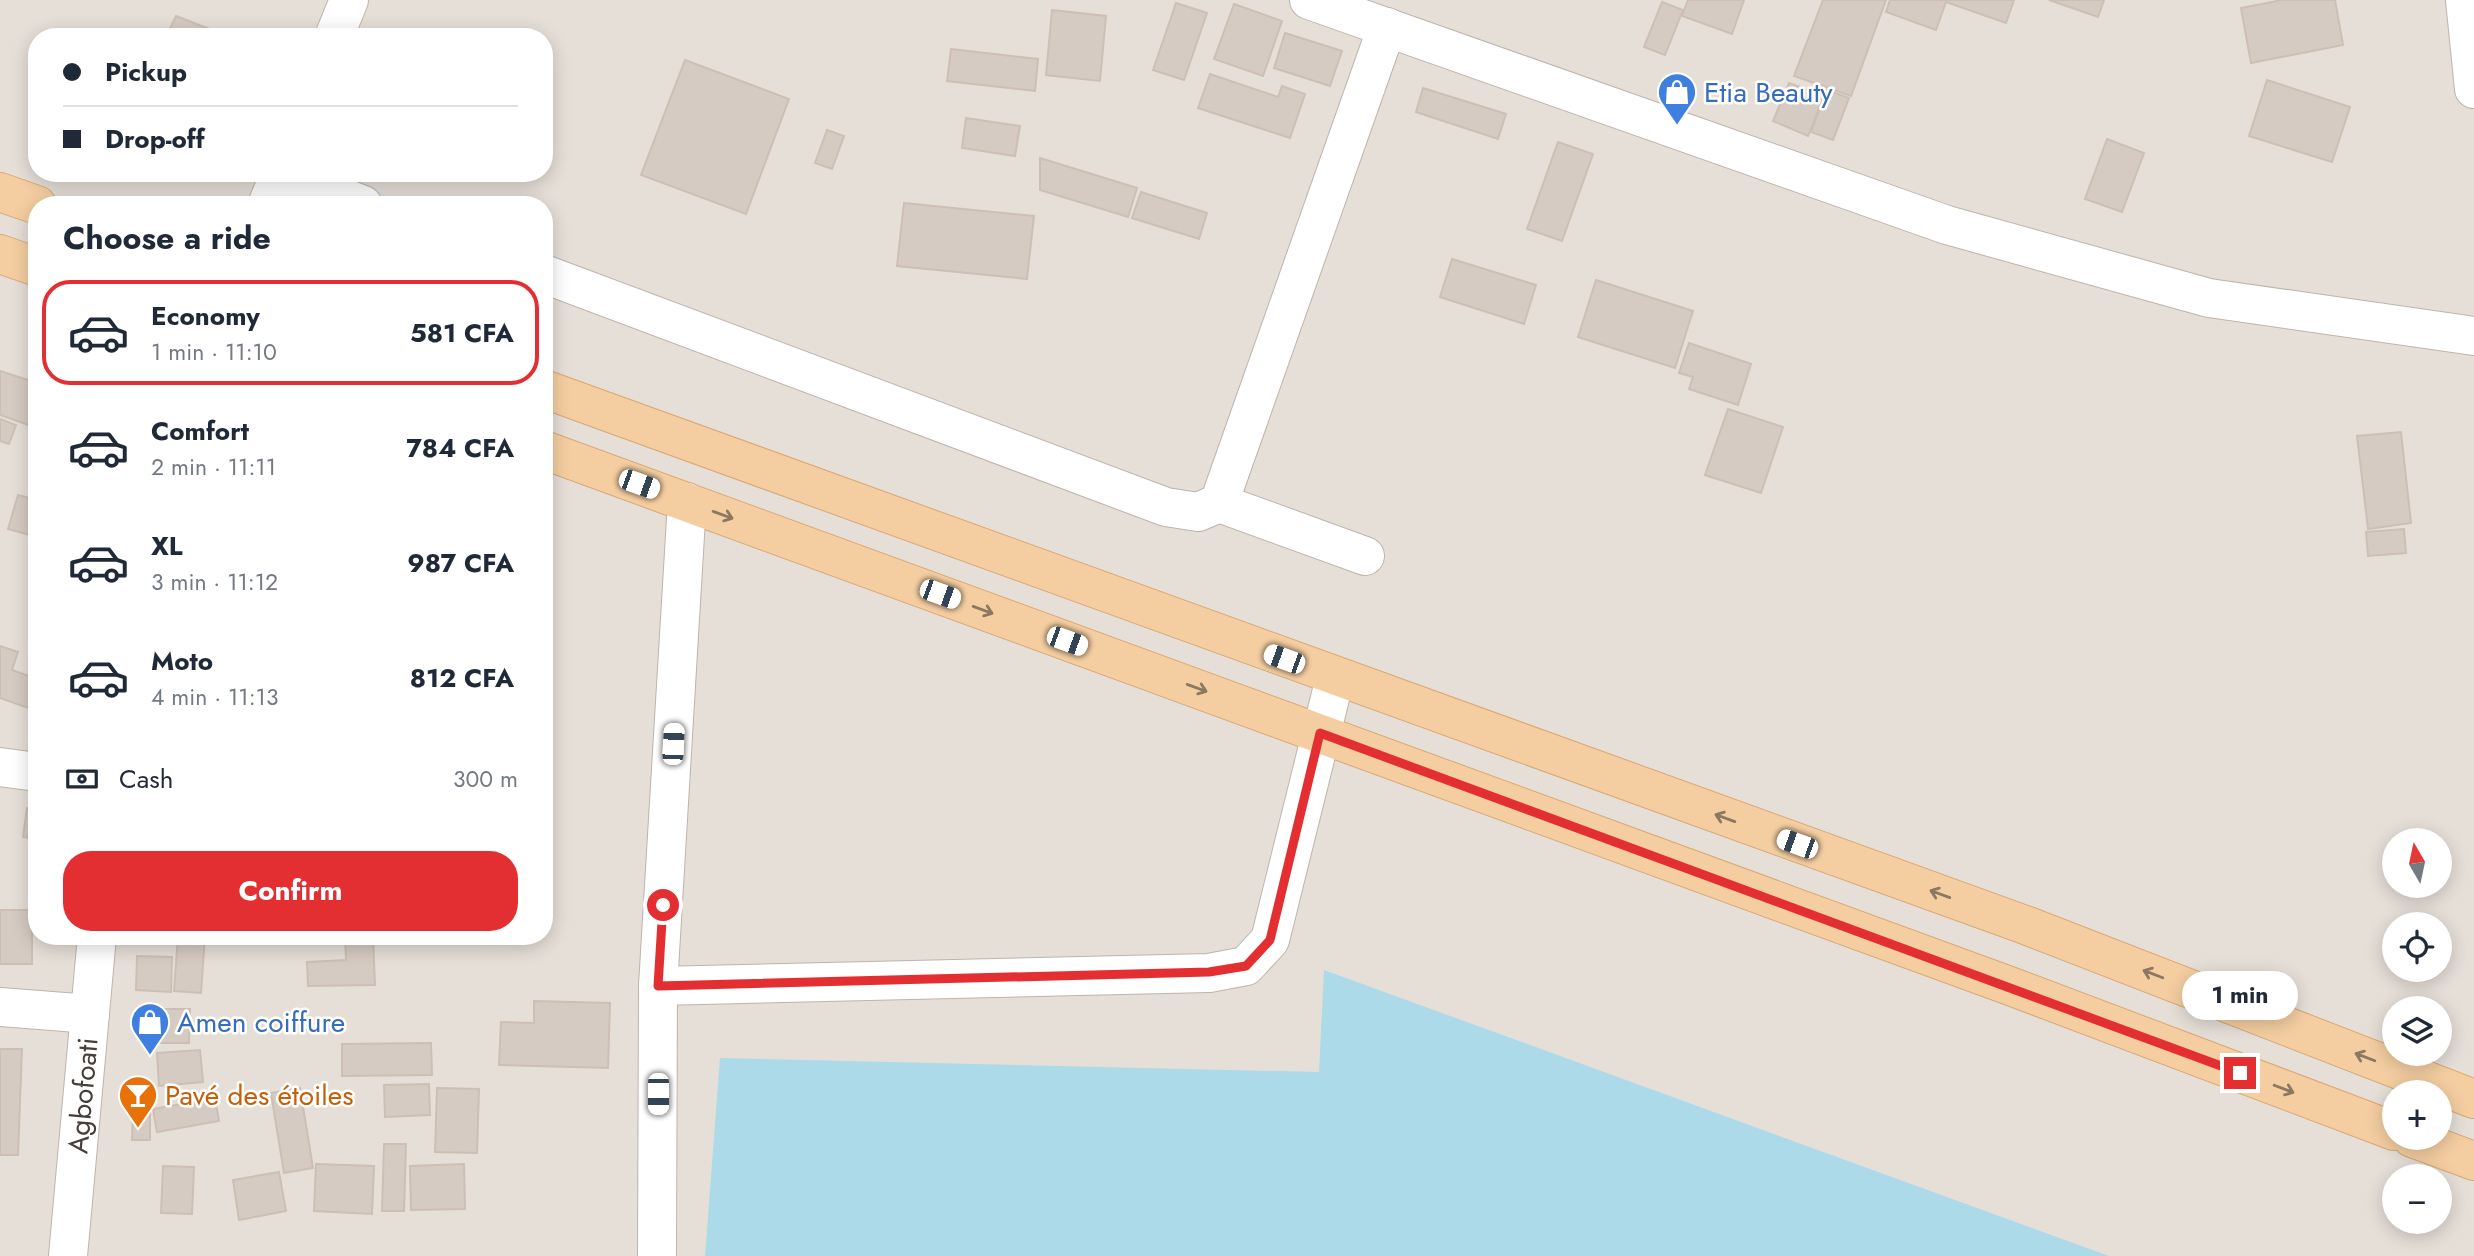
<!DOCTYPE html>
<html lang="en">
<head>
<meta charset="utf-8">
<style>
	:root { --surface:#fff; --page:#f6f6f7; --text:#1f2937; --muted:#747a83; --line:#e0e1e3; --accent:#e42f32 }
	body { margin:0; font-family:Jost,sans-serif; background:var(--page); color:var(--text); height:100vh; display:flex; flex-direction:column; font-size:26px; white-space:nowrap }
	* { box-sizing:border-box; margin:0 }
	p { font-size:23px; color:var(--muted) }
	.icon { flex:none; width:38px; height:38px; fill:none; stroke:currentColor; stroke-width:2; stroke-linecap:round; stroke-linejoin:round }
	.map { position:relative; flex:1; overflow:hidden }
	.sheet { position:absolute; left:28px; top:196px; width:525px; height:749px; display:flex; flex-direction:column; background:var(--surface); border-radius:28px; box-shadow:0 4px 18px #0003 }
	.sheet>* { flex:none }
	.banner { position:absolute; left:28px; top:28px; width:525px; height:154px; border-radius:28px; box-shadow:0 4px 18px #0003; display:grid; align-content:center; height:154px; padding:0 35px; background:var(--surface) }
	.needle { width:46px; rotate:351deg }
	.fabs { position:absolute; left:2382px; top:828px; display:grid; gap:14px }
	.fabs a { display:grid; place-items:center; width:70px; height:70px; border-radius:50%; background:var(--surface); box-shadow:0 4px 18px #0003; font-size:35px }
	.end { position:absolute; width:32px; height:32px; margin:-16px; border:9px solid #e42f32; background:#fff; box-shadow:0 0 0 4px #fff }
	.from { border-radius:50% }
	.bubble { position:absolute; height:49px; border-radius:24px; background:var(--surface); box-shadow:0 4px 18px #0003; font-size:23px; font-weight:700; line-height:49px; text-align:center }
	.car { position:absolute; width:21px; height:42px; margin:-21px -10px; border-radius:9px; box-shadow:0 0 5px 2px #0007; background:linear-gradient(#fff 24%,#345 0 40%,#fff 0 76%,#345 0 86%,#fff 0) }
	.banner b { display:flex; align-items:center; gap:24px; height:66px; font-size:26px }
	.banner b+b { border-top:2px solid var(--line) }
	.banner i { width:18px; height:18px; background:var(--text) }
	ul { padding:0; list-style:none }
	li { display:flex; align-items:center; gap:21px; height:105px; margin:0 14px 10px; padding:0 21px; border:4px solid transparent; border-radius:28px }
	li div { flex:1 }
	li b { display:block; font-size:26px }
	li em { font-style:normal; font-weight:700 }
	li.current { border-color:var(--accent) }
	li>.icon { width:63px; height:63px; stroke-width:1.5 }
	h2 { padding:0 35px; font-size:32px; line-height:84px }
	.pay { display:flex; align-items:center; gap:18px; height:77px; padding:0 35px; font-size:26px }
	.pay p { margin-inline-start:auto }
	.action { display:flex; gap:14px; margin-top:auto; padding:14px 35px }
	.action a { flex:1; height:80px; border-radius:28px; background:var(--accent); color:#fff; font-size:28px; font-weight:700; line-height:80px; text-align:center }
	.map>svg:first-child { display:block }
	.residential { fill:#e6dfd8; fill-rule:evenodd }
	.water { fill:#acdae9 }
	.building { fill:#d6cbc2; stroke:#cdbfb3; stroke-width:2 }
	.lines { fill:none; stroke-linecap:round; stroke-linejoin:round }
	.minor-casing { stroke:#bdb4ac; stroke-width:40 }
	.major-casing { stroke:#d8a872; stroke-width:40 }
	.minor { stroke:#fff; stroke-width:38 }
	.major { stroke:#f4cea1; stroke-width:38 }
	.oneway { stroke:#8c7862 }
	.route { stroke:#e42f32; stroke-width:9 }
	.labels { text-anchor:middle; stroke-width:5; stroke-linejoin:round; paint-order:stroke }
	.shop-label { font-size:28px; fill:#366cbe; stroke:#fff; text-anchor:start }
	.food-label { font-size:28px; fill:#c56008; stroke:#fff; text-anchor:start }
	.street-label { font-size:28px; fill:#463e38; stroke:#fff }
</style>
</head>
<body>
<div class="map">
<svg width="2474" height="1256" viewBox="0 0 2474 1256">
	<rect width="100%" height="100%" fill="#f3eee9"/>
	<path class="residential" d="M0,0h2474v1256h-2474zM37,37h507v136h-507zM37,205h507v731h-507zM2394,840h46v46h-46zM2394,924h46v46h-46zM2394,1008h46v46h-46zM2394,1092h46v46h-46zM2394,1176h46v46h-46z"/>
	<path class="water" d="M1324,970l785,286h-1404l15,-198 599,14z"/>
	<path class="building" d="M1688,0h56l-12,34 -50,-18z
		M1823,0h63l-35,96 -57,-20z
		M1890,0h124l-8,23 -60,-21 -10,28 -50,-18z
		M2049,0h55l-6,17z
		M2282,0h53l8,45 -92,18 -10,-55z
		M1662,2l21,8 -18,45 -21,-8z
		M1176,3l31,10 -23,67 -31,-10z
		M1234,4l48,17 -19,55 -49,-17z
		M1052,10l54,6 -6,65 -54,-6z
		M176,16l54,21h-64z
		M1285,33l57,18 -12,35 -56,-18z
		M951,49l87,10 -3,32 -88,-10z
		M685,60l104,39 -43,115 -105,-39z
		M1210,74l68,23 4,-11 23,8 -15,44 -92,-30z
		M2267,80l83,27 -18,55 -83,-26z
		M1789,83l35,13 -16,40 -35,-15z
		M1423,88l83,26 -8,25 -82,-27z
		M1827,90l22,8 -16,42 -22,-8z
		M966,118l54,8 -5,30 -53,-8z
		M827,130l17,6 -12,33 -17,-6z
		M2107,139l37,14 -22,59 -37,-13z
		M1558,142l35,12 -31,87 -35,-12z
		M1040,158l97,30 -9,29 -88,-27z
		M1141,192l66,21 -8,26 -67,-21z
		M904,203l130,13 -7,63 -130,-13z
		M1452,259l84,26 -12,39 -84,-27z
		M1596,280l97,31 -18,57 -97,-31z
		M1689,343l62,21 -13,41 -49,-16 4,-12 -14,-4z
		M0,371l37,12v45l-37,-13z
		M1728,409l55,18 -22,66 -56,-18z
		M0,419l16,6 -7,19 -9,-3z
		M2401,432l10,91 -43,6 -11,-93z
		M18,495l19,5v37l-29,-8z
		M2404,529l2,24 -38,3 -2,-24z
		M0,646l18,6 -6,18 25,9v32l-37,-13z
		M27,808l10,2v29l-14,-2z
		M0,910h32v54h-32z
		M178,936h27l-4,57 -27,-2z
		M373,937l2,48 -67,1 -1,-24 39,-2 -1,-22z
		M137,956l35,1 -1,35 -35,-2z
		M534,1001l76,2 -2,65 -109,-3 2,-43 33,1z
		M147,1009h43l-1,34h-42z
		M431,1043l1,32 -90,1v-32z
		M0,1049h22l-4,106h-18z
		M200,1050l3,32 -44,4 -2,-33z
		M429,1084l1,31 -45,2 -1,-32z
		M300,1088l13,80 -29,5 -13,-80z
		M437,1088l42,1 -2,64 -42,-1z
		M215,1098l4,23 -62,11 -4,-23z
		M133,1110h17v30h-18z
		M384,1144h22l-2,67h-22z
		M316,1164l58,2 -2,48 -58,-3z
		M464,1164l1,45 -54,1 -1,-44z
		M163,1166l31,1 -2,47 -31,-1z
		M279,1172l7,39 -47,9 -6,-40z"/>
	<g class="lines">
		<g class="minor-casing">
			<g id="minor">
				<path d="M1309,0l638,225 262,73 265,38"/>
				<path d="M2465,0l9,89"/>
				<path d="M334,37l15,-37"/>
				<path d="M281,173l82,32"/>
				<path d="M267,205l13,-32"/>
				<path d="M544,274l622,233 32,5 21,-9 168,-476"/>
				<path d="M1219,503l146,53"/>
				<path d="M0,767l37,5"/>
				<path d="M658,986l551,-13 37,-7 24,-26 65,-262"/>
				<path d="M0,1007l90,7"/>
				<path id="s1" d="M68,1256l29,-320"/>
				<path d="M657,1256l1,-270 29,-484"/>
			</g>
		</g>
		<g class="major-casing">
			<path id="major" d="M0,192l37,13
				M0,254l37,13
				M544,389l1484,537 446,173
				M544,450l1466,536 384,145
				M2412,1138l62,23"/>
		</g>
		<use href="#minor" class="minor"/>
		<use href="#major" class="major"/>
	</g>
	<defs><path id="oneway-shaft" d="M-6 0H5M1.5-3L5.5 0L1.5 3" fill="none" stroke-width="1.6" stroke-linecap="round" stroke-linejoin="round" transform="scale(1.75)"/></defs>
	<g class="oneway">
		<use href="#oneway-shaft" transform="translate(723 515) rotate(20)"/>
		<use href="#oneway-shaft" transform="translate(983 610) rotate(20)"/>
		<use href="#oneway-shaft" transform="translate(1197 688) rotate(20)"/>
		<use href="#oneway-shaft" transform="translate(1725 818) rotate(-160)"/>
		<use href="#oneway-shaft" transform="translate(1940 894) rotate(-160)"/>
		<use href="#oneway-shaft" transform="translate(2153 974) rotate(-159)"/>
		<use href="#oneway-shaft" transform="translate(2365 1057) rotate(-159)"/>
		<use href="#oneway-shaft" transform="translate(2284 1089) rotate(21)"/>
	</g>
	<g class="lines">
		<path class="route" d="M663,905l-5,81 551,-14 37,-6 24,-26 50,-207 920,340"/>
	</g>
	<defs>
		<g id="shop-pin" transform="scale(2.0125)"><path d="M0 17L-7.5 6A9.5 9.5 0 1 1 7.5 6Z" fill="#3f7fe0" stroke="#fff"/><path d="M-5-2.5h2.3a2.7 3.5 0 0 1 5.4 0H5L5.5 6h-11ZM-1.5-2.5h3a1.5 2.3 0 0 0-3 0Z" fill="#fff"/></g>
		<g id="bar-pin" transform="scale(2.0125)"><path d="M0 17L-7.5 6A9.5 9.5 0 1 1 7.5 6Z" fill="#e8710a" stroke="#fff"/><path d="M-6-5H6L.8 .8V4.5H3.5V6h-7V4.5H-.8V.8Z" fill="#fff"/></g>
	</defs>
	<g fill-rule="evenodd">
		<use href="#shop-pin" x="1677" y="92"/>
		<use href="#shop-pin" x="150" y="1022"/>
		<use href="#bar-pin" x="138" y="1095"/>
	</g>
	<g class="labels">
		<g class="shop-label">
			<text x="1704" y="102">Etia Beauty</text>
			<text x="177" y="1032">Amen coiffure</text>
		</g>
		<g class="food-label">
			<text x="165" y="1105">Pavé des étoiles</text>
		</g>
		<g class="street-label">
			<text dy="10" stroke="none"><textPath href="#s1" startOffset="161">Agbofoati</textPath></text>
		</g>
	</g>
</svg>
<div class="fabs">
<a><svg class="needle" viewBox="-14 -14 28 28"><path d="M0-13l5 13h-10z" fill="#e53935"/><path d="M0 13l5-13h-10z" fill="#747a83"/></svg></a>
<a><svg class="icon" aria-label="locate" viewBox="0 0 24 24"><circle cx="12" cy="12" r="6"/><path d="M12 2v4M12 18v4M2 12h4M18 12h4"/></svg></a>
<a><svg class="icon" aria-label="layers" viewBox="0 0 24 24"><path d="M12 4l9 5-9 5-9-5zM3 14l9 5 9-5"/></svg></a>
<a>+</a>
<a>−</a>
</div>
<i class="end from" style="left:663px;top:905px"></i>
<i class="end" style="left:2240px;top:1073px"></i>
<div class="bubble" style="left:2182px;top:971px;width:116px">1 min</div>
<i class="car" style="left:639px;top:484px;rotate:110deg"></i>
<i class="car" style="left:940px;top:594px;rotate:110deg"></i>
<i class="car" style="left:1067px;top:641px;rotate:110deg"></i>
<i class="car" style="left:1284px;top:659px;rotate:290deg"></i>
<i class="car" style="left:673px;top:744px;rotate:3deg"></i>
<i class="car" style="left:1797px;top:844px;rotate:290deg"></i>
<i class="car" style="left:658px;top:1094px;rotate:180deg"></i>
<div class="banner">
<b><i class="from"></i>Pickup</b>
<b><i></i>Drop-off</b>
</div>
<section class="sheet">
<h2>Choose a ride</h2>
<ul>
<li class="current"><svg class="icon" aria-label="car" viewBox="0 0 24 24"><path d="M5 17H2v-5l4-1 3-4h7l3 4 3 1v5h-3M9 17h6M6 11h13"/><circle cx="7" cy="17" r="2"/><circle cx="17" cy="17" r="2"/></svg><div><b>Economy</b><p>1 min · 11:10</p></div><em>581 CFA</em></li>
<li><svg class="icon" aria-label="car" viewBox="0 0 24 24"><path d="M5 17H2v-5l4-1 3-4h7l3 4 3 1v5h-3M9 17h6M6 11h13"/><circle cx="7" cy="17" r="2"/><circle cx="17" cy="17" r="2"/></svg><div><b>Comfort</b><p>2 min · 11:11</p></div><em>784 CFA</em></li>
<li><svg class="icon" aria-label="car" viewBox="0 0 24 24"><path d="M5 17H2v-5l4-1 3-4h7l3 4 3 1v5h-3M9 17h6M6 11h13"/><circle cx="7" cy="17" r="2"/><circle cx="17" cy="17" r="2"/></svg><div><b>XL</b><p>3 min · 11:12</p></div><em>987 CFA</em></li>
<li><svg class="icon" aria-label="car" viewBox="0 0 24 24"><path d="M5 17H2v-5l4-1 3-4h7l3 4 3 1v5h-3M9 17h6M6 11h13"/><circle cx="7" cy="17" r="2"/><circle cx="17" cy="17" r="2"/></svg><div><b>Moto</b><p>4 min · 11:13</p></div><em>812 CFA</em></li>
</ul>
<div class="pay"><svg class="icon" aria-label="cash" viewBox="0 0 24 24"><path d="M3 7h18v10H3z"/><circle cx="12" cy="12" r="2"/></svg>Cash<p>300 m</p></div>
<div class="action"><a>Confirm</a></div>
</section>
</div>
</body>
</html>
